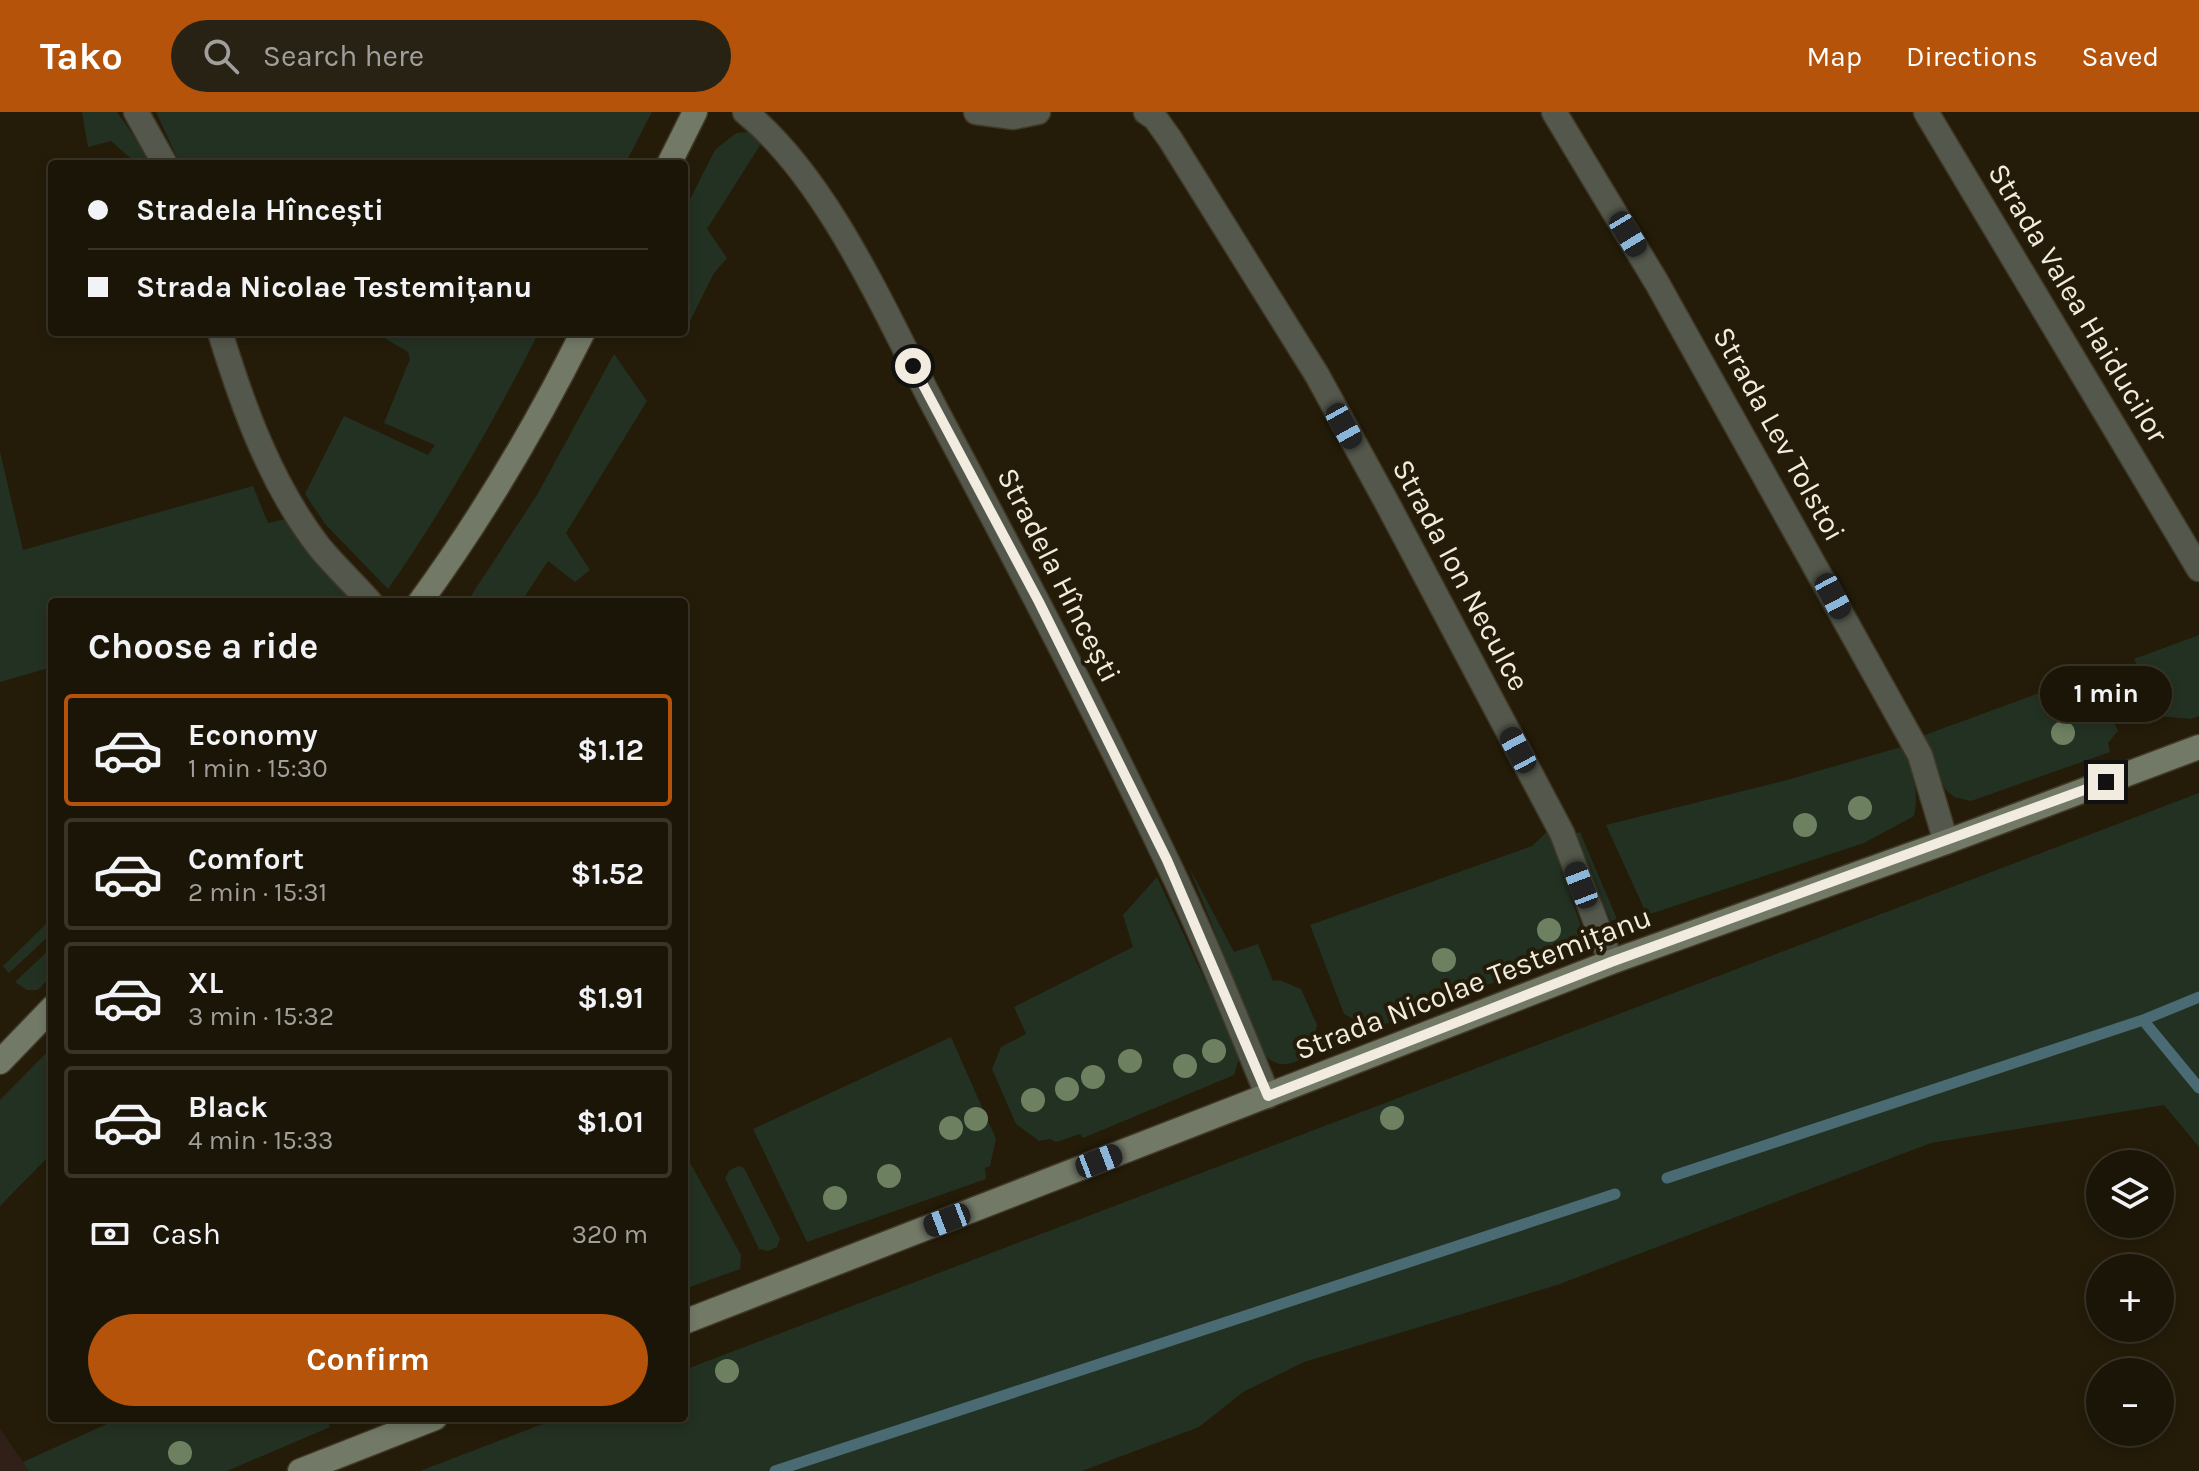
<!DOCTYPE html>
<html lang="en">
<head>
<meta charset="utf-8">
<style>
	:root { --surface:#1b1507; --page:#282215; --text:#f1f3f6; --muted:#a09f9b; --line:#393428; --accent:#b45309 }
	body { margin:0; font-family:Karla,sans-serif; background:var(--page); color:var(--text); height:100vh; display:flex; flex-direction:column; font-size:30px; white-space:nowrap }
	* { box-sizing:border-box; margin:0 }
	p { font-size:26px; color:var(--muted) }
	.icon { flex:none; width:44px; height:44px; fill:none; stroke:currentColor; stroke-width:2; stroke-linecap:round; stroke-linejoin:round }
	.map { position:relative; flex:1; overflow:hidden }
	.side { position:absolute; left:48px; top:486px; width:640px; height:824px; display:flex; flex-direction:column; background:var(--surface); border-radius:8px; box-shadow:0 4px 12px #0003,0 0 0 2px var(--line) }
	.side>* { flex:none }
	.guide { position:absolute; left:48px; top:48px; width:640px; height:176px; border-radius:8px; box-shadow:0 4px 12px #0003,0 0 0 2px var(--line); display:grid; align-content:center; height:176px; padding:0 40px; background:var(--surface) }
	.controls { position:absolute; left:2086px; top:1038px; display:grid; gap:16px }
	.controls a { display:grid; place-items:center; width:88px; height:88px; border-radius:50%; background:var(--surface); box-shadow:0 4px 12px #0003,0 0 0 2px var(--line); font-size:40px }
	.end { position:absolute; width:36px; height:36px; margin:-18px; border:10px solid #f1ecdf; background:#111; box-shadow:0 0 0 4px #111 }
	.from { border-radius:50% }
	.bubble { position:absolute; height:56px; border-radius:28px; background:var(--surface); box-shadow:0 4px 12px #0003,0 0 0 2px var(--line); font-size:26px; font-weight:700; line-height:56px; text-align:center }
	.car { position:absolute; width:24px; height:48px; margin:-24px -12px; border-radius:10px; box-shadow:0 0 6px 2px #0007; background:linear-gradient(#222 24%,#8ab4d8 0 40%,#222 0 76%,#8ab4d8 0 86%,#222 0) }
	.guide b { display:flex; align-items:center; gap:28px; height:76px; font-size:30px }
	.guide b+b { border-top:2px solid var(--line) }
	.guide i { width:20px; height:20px; background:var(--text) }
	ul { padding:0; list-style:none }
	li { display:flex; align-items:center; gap:24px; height:112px; margin:0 16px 12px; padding:0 24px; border:4px solid var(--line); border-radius:8px }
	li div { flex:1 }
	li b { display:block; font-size:30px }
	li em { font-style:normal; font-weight:700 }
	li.current { border-color:var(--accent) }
	li>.icon { width:72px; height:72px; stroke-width:1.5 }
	h2 { padding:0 40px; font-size:36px; line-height:96px }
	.pay { display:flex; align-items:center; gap:20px; height:88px; padding:0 40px; font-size:30px }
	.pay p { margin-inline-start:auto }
	.action { display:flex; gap:16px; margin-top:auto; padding:16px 40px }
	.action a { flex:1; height:92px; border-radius:48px; background:var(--accent); color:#fff; font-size:32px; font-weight:700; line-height:92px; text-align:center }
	header { display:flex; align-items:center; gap:48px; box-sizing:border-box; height:112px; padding:0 40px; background:var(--accent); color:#fff }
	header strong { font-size:38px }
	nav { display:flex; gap:44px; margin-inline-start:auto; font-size:28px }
	.search { width:560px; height:72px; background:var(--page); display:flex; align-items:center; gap:20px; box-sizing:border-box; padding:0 28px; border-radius:44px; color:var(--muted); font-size:30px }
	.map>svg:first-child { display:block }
	.commercial { fill:#302017 }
	.green { fill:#233122 }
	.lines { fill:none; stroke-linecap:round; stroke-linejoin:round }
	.stream { stroke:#4a6b74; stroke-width:11 }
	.street-casing { stroke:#413927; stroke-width:27 }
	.secondary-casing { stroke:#413927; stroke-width:27 }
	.street { stroke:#54584c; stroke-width:24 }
	.secondary { stroke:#737967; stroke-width:24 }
	.tree { fill:#6d8060 }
	.route { stroke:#f1ecdf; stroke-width:10 }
	.labels { text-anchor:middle; stroke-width:8; stroke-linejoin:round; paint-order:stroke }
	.street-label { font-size:30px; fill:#f1ecdf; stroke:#241c09 }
</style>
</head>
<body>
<header>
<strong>Tako</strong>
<div class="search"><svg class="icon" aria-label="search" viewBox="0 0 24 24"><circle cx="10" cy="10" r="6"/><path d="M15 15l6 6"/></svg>Search here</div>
<nav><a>Map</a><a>Directions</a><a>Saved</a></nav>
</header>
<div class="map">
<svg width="2199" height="1359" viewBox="0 0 2199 1359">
	<rect width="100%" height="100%" fill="#241c09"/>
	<path class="commercial" d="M0,1317l23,33 5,9h-28z"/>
	<path class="green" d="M82,0h35l35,50 -15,2 -26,-23 -23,6z
		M156,0h496l-27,52h-445z
		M749,20l15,7 -57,90 20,29 -13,15 -31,62 -3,-3h4v-121l31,-61 21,-17z
		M374,220h165c-45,89 -94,175 -151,257l-62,-64 -21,-31 39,-78 84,39 7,-10 -51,-22 26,-64 -2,-7z
		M614,242l33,47 -81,132 24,37 -15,12 -27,-21 -27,41h-54l70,-107z
		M0,340l23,98 230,-64 15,37 18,-4 28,41 39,42h-301v65l-52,15z
		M2199,523v81l-8,3 -32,-3 -25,-57z
		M2091,562l27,57 -10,12 2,9 -139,49 -17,-4 -9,-8 -23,-53z
		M1901,635c13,22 18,44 13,69l-50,27 -217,72 -41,-90 181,-45z
		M2199,681v354l-35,-42 -233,38 -374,142 -253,77 -61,30 -44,35 -117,44h-662l138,-53h126v-48z
		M1550,717l30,95 -3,21 -6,8 -207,79 -4,-10 -16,-8 -34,-89 222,-79z
		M1580,720l37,87 -6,2 -40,-86z
		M1189,755l45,85 24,-8 15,37 6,-1 22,9 16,36 -4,17 4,10c-22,9 -34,21 -54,2z
		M1157,765l76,163 6,19 -5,16 -151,63 -3,-4 -24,8 -6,-3 -11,2 -23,-17 -24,-55 9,-22 25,-13 -12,-27 119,-60 -10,-32z
		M52,806v15l-43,40 -6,-7z
		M52,835v28l-14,15h-11l-12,-8z
		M951,925l45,102 -6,27 -5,2 1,11 -179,63 -54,-113z
		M52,935v106l-52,53v-106z
		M688,1047l53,96 -1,14 -56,20v-128z
		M738,1054l6,2 36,71 -3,8 -9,4 -9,-2 -34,-71 4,-7z
		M120,1306h206l4,9 -103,44h-199l-5,-9z"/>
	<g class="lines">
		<path class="stream" d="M2143,908l56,68
			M1667,1066l476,-158 56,-23
			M775,1359l840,-277"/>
		<g class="street-casing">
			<path id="street" d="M136,0l29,52
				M745,0c84,68 141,203 191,298 79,148 157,296 229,447 38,78 70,159 103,239
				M976,0l37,5 25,-5
				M1146,0l9,6 15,21 147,236 69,126 176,332 49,129
				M1554,0l103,171 263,472 26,87
				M1926,0l273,457
				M220,220c23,75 51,153 100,216 16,19 34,36 50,54"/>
		</g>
		<g class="secondary-casing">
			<path id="secondary" d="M669,52l26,-52
				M420,490c62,-85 116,-176 163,-270
				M0,950l52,-54
				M684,1210l927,-360 335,-120 253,-95
				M300,1359l135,-53"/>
		</g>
		<use href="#street" class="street"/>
		<use href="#secondary" class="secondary"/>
	</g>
	<g class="tree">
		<circle cx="2063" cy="621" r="12"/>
		<circle cx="1860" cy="696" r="12"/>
		<circle cx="1805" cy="713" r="12"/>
		<circle cx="1549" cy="818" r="12"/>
		<circle cx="1444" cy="848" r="12"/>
		<circle cx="1214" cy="939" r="12"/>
		<circle cx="1130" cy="949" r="12"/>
		<circle cx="1185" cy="954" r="12"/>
		<circle cx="1093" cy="965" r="12"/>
		<circle cx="1067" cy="977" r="12"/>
		<circle cx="1033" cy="988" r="12"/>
		<circle cx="1392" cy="1006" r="12"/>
		<circle cx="976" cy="1007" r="12"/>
		<circle cx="951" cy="1016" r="12"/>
		<circle cx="889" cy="1064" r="12"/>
		<circle cx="835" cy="1086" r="12"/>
		<circle cx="727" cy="1259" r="12"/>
		<circle cx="180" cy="1341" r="12"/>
	</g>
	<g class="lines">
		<path class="route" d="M913,254l126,236 128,258 101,236 343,-134 495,-180"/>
	</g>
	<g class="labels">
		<g class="street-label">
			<text transform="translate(2078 191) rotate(59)" y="10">Strada Valea Haiducilor</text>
			<text transform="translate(1779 322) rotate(61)" y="10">Strada Lev Tolstoi</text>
			<text transform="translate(1059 463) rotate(63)" y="10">Stradela Hîncești</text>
			<text transform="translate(1461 463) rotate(62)" y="10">Strada Ion Neculce</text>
			<text transform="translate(1473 871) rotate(-21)" y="10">Strada Nicolae Testemițanu</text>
		</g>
	</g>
</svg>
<div class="controls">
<a><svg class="icon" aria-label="layers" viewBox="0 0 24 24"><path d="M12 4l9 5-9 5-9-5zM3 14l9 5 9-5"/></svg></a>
<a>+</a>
<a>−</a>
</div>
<i class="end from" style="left:913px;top:254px"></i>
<i class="end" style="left:2106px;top:670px"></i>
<div class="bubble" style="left:2040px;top:554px;width:132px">1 min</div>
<i class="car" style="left:1628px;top:122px;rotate:149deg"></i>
<i class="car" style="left:1344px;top:314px;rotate:151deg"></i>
<i class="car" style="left:1833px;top:484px;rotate:152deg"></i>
<i class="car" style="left:1518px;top:638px;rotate:332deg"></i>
<i class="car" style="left:1581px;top:773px;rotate:339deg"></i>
<i class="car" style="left:1099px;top:1049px;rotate:69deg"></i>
<i class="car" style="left:947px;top:1108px;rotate:249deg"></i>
<div class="guide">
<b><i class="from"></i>Stradela Hîncești</b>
<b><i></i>Strada Nicolae Testemițanu</b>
</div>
<section class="side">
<h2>Choose a ride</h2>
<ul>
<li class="current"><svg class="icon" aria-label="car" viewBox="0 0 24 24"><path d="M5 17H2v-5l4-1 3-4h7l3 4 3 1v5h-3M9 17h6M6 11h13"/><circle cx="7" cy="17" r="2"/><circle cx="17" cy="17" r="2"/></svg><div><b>Economy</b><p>1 min · 15:30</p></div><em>$1.12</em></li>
<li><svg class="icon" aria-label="car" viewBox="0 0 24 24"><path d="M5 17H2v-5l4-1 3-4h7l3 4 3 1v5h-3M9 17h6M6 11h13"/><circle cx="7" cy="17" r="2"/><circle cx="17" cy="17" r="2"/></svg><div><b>Comfort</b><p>2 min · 15:31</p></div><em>$1.52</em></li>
<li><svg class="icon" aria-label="car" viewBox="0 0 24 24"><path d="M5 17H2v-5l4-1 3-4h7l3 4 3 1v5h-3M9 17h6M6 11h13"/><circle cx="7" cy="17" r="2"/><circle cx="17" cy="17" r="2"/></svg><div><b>XL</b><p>3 min · 15:32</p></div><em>$1.91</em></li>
<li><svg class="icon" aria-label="car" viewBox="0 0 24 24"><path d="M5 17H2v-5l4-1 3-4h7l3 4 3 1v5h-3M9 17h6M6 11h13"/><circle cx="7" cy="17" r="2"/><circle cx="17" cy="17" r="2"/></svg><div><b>Black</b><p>4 min · 15:33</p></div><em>$1.01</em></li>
</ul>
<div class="pay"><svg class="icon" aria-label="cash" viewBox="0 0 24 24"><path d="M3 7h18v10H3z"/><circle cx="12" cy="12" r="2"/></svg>Cash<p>320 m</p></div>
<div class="action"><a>Confirm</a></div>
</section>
</div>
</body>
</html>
